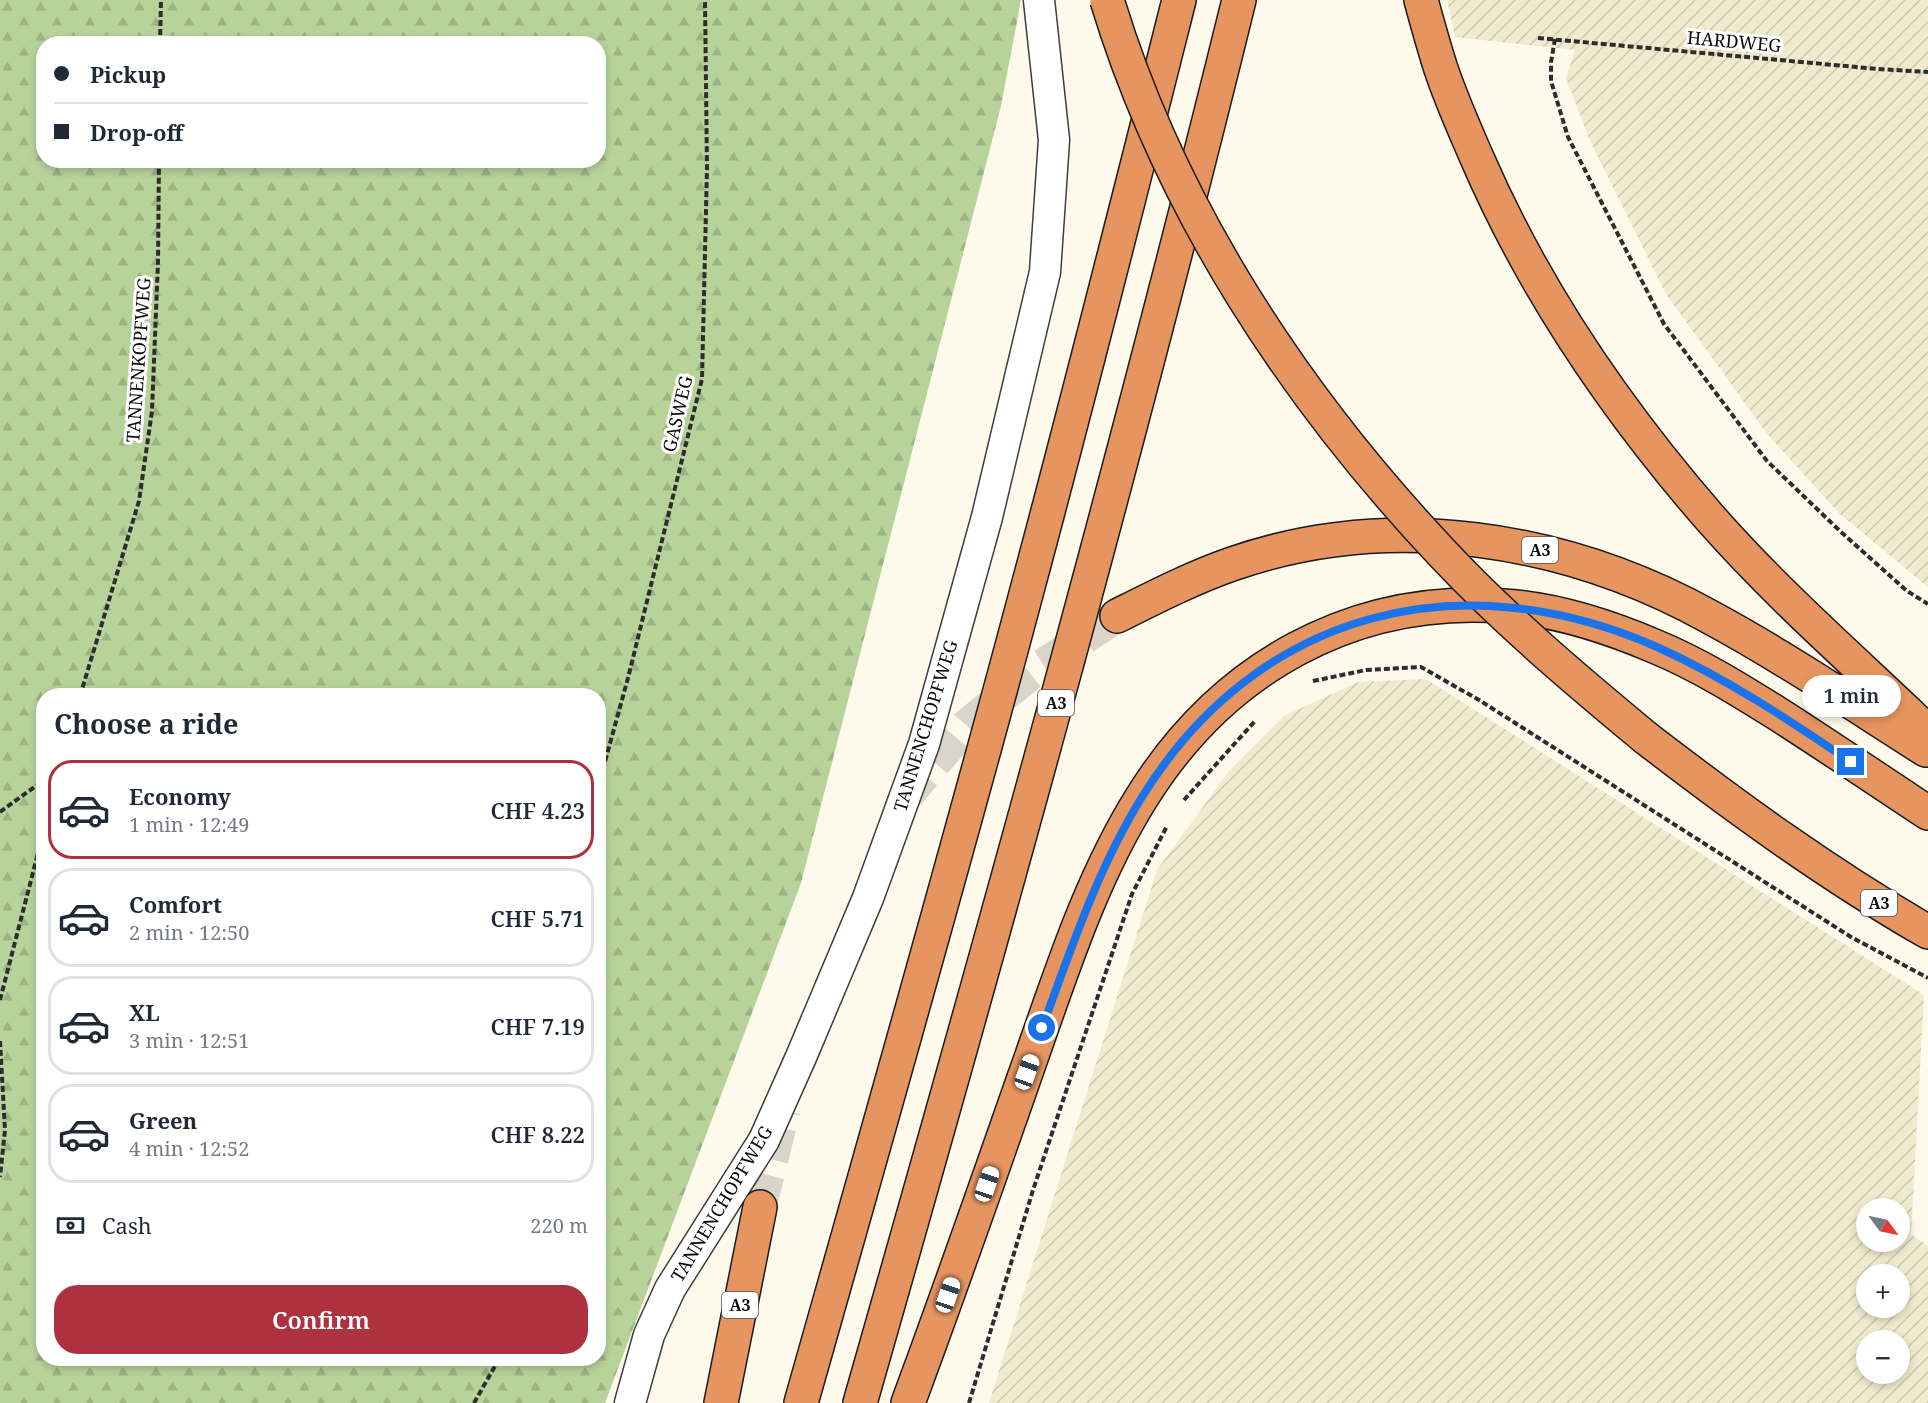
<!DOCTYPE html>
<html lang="en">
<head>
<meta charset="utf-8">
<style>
	:root { --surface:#fff; --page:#f6f6f7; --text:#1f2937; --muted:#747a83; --line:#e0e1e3; --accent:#ad313f }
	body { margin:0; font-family:"Noto Serif",serif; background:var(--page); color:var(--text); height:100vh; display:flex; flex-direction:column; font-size:22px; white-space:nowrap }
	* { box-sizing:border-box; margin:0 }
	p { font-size:20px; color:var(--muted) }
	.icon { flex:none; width:33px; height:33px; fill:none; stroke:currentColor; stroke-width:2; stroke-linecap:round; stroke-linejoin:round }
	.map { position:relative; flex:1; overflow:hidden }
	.sheet { position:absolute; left:36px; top:688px; width:570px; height:678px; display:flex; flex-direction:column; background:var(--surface); border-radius:24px; box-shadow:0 3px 9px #0003 }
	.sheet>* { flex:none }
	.top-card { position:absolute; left:36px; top:36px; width:570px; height:132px; border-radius:24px; box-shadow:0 3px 9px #0003; display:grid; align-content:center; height:132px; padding:0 18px; background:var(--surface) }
	.needle { width:39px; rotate:123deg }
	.tools { position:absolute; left:1856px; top:1198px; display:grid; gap:12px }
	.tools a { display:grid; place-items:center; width:54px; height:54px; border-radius:50%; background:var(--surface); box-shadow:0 3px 9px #0003; font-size:30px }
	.end { position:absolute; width:27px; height:27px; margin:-14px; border:8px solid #1a73e8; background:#fff; box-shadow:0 0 0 3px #fff }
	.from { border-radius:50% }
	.bubble { position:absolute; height:42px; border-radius:21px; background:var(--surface); box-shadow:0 3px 9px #0003; font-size:20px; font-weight:600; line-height:42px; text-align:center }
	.car { position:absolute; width:18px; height:36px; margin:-18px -9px; border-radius:8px; box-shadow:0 0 4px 2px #0007; background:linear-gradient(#fff 24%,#345 0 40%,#fff 0 76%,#345 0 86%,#fff 0) }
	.top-card b { display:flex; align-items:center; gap:21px; height:57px; font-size:22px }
	.top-card b+b { border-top:2px solid var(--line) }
	.top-card i { width:15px; height:15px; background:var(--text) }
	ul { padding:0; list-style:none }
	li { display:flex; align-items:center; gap:18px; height:99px; margin:0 12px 9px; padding:0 6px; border:3px solid var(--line); border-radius:24px }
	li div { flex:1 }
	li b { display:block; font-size:22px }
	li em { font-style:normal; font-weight:600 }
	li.on { border-color:var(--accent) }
	li>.icon { width:54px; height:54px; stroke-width:1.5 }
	h2 { padding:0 18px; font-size:27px; line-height:72px }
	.pay { display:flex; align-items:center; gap:15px; height:66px; padding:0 18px; font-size:22px }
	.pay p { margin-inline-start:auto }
	.cta { display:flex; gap:12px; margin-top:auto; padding:12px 18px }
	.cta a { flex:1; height:69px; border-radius:24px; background:var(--accent); color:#fff; font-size:24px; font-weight:600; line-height:69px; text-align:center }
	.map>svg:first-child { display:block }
	.farmland { fill:url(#farmland-furrows); fill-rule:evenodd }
	.forest { fill:url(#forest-firs); fill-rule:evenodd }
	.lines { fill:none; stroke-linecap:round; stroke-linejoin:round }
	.highway-tunnel { stroke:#d9d5c9; stroke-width:33; stroke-dasharray:33 16; stroke-linecap:butt }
	.street-casing { stroke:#3e3e3e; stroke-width:33 }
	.highway-casing { stroke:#1c1c1c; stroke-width:36 }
	.path { stroke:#2d2d2d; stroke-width:4; stroke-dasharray:6 3; stroke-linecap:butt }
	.street { stroke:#fff; stroke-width:30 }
	.highway { stroke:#e69560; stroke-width:33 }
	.highway-bridge-casing { stroke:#1c1c1c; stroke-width:36; stroke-linecap:butt }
	.highway-bridge { stroke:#e69560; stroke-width:33 }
	.route { stroke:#1a73e8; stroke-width:8 }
	.labels { text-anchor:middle; stroke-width:6; stroke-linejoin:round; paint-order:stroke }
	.shield { fill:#fff; stroke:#545454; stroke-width:1.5 }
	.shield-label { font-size:16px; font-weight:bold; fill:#0b0b0b }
	.street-label { font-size:18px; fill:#0b0b0b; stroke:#fff }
</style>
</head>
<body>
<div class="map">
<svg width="1928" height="1403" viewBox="0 0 1928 1403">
	<defs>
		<pattern id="farmland-furrows" width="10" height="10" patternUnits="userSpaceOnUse" patternTransform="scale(1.5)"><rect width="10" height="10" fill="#f0ebce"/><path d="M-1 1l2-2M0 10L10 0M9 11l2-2" fill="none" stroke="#ccc8b0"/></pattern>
		<pattern id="forest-firs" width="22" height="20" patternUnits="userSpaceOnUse" patternTransform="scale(1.5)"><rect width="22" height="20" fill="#b7d39a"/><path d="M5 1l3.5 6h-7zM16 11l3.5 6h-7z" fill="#9cb483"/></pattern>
	</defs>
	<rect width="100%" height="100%" fill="#fdf9eb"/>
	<path class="farmland" d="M1447,0h481v587l-88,-73 -72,-79 -102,-141 -76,-153 -24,-63 9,-28 -120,-13z
		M1426,679l498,316 -13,239 17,12v157h-939l168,-533 72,-99 55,-55 74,-34zM1866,1209h33v33h-33zM1866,1275h33v33h-33zM1866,1341h33v33h-33z"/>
	<path class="forest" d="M0,0h1021l-20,106 -200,777 -196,520h-605zM44,44h554v116h-554zM44,696h554v663h-554z"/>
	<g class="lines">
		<path class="highway-tunnel" d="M903,800l64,-75 67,-54 83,-55
			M760,1207l24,-97"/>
		<g class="street-casing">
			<path id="street" d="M630,1403l19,-68 21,-46 94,-149 37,-83 67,-159 56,-154 63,-227 58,-245 9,-132 -15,-140"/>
		</g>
		<g class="highway-casing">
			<path id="highway" d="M1421,0c6,22 12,44 19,66 10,31 24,62 37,92 58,134 139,252 234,361 67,76 144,143 217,213
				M1117,616c38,-19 75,-38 115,-52 159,-55 333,-27 478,53 74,40 145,88 216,133
				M1646,738c91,70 183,137 282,194
				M721,1403l39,-196
				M801,1403c76,-269 153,-538 225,-809 53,-197 103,-396 153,-594
				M860,1403c133,-466 263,-932 379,-1403
				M908,1403c40,-108 78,-216 116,-325 34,-95 64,-195 118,-281 80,-128 209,-202 361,-191 52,3 104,20 151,40 44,18 84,43 124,68 50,32 100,66 150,99"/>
		</g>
		<path class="path" d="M1538,38l340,31 50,3
			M1555,39l-4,23v19l17,56 96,187 103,137 74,71 66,59 21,13
			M160,44l1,-44
			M1313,681l53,-11 55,-3 58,33 372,237 77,41
			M80,696l59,-195 13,-90 6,-149 1,-102
			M598,787l30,-109 74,-299 5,-211 -2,-168
			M1184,800l71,-79
			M0,812l44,-32
			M0,1000l44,-170
			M0,1041l5,89 -5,47
			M474,1403l25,-44
			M969,1403l64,-213 99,-296 35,-68"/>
		<use href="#street" class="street"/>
		<use href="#highway" class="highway"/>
		<g class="highway-bridge-casing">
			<path id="highway-bridge" d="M1107,0c63,208 187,396 336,554 63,67 133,126 203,184"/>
		</g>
		<use href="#highway-bridge" class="highway-bridge"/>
	</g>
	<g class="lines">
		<path class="route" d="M1042,1028c29,-79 56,-160 100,-231 116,-187 318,-237 515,-150 69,31 132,73 194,115"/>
	</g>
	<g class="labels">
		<g class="shield">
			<rect x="1522" y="537" width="36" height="26" rx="4.5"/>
			<rect x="1038" y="690" width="36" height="26" rx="4.5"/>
			<rect x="1861" y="890" width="36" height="26" rx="4.5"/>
			<rect x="722" y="1292" width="36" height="26" rx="4.5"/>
		</g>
		<g class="shield-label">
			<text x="1540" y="556">A3</text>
			<text x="1056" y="709">A3</text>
			<text x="1879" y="909">A3</text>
			<text x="740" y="1311">A3</text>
		</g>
		<g class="street-label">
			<text transform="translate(1734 42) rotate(5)" y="6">HARDWEG</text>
			<text transform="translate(139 360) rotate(-86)" y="6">TANNENKOPFWEG</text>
			<text transform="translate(678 414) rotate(-77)" y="6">GASWEG</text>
			<text transform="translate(926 726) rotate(-73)" y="6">TANNENCHOPFWEG</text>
			<text transform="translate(722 1204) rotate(-59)" y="6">TANNENCHOPFWEG</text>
		</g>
	</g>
</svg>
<div class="tools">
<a><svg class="needle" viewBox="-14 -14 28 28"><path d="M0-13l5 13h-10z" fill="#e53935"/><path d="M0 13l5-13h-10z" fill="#747a83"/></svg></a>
<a>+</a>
<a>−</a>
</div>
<i class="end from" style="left:1042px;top:1028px"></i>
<i class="end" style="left:1851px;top:762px"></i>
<div class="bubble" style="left:1802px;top:675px;width:99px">1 min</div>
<i class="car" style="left:1027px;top:1072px;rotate:20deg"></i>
<i class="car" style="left:987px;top:1184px;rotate:19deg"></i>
<i class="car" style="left:948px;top:1295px;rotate:19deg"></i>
<div class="top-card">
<b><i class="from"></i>Pickup</b>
<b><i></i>Drop-off</b>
</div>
<section class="sheet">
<h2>Choose a ride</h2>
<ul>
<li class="on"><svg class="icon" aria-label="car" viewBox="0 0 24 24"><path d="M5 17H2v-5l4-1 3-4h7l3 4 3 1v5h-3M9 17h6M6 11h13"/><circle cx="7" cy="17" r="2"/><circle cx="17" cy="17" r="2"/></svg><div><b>Economy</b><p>1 min · 12:49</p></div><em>CHF 4.23</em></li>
<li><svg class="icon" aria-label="car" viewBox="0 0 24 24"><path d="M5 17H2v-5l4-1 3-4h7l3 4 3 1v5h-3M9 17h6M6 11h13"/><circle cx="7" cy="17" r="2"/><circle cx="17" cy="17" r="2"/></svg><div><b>Comfort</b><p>2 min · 12:50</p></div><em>CHF 5.71</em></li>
<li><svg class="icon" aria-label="car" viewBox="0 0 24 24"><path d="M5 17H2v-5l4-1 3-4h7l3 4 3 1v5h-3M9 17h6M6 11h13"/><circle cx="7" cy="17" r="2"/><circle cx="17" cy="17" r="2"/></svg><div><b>XL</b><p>3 min · 12:51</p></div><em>CHF 7.19</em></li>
<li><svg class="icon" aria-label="car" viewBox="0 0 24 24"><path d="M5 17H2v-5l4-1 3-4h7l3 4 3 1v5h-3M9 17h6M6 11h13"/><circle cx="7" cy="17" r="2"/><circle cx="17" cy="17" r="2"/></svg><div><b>Green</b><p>4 min · 12:52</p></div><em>CHF 8.22</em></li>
</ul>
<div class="pay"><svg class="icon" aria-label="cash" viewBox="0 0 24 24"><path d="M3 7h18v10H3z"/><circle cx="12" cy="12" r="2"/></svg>Cash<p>220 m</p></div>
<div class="cta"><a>Confirm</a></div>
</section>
</div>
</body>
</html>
